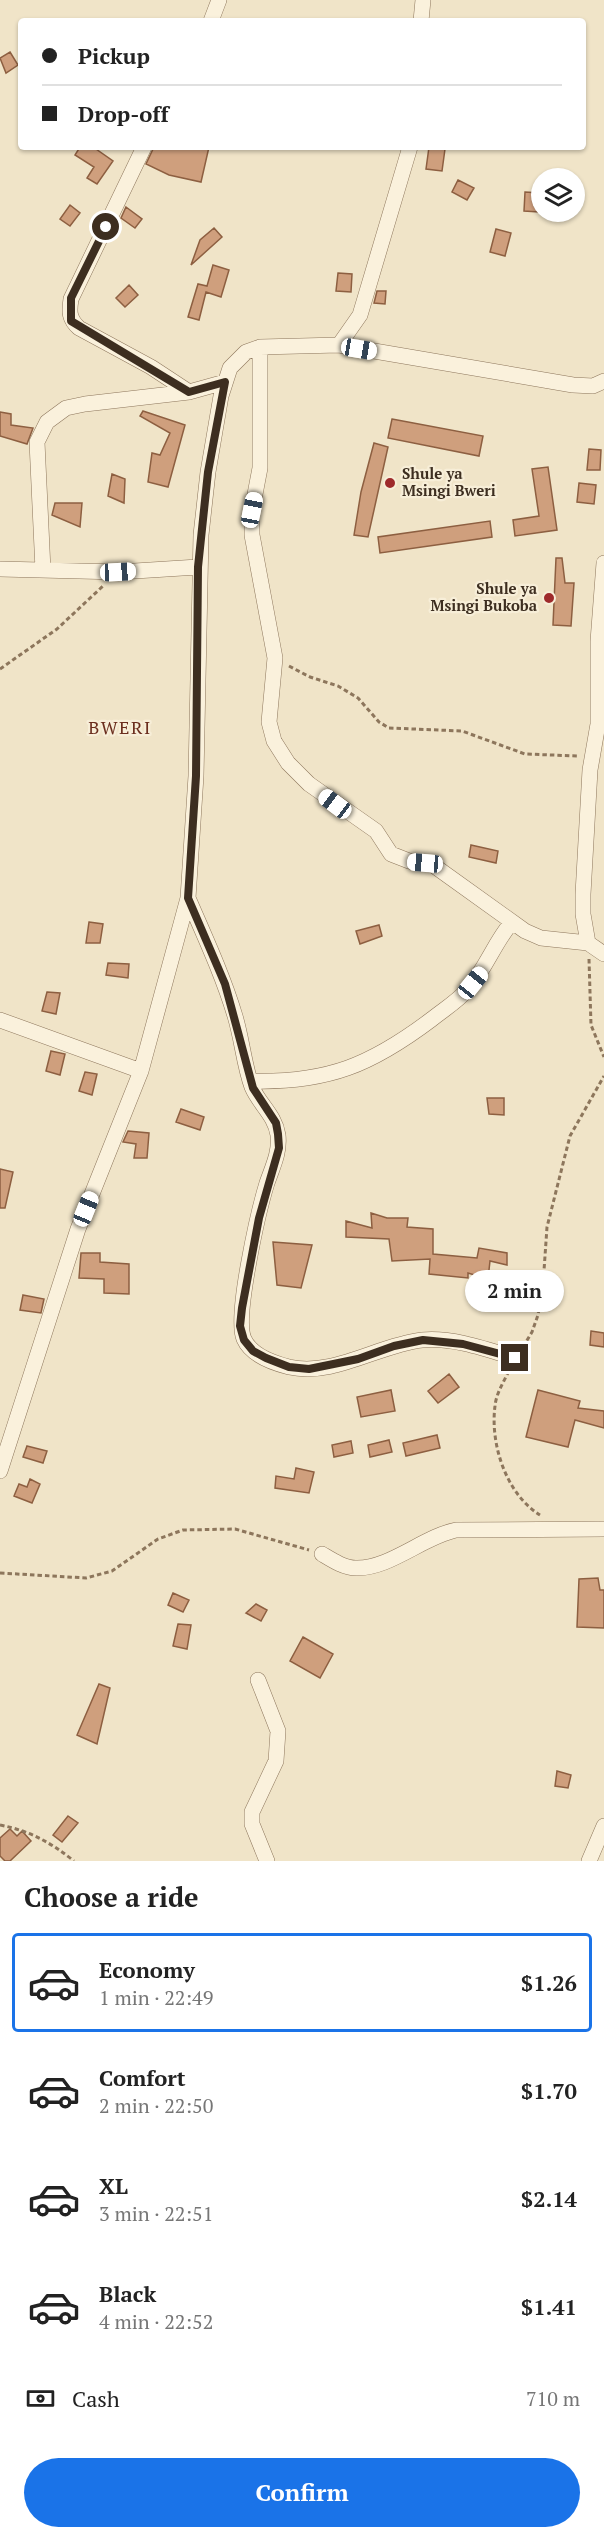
<!DOCTYPE html>
<html lang="en">
<head>
<meta charset="utf-8">
<style>
	:root { --surface:#fff; --page:#f2f2f2; --text:#222; --muted:#767676; --line:#e0e0e0; --accent:#1a73e8 }
	body { margin:0; font-family:"PT Serif",serif; background:var(--page); color:var(--text); height:100vh; display:flex; flex-direction:column; font-size:22px; white-space:nowrap }
	* { box-sizing:border-box; margin:0 }
	p { font-size:20px; color:var(--muted) }
	.icon { flex:none; width:33px; height:33px; fill:none; stroke:currentColor; stroke-width:2; stroke-linecap:round; stroke-linejoin:round }
	.map { position:relative; height:1861px; overflow:hidden }
	.side { display:flex; flex-direction:column; background:var(--surface); flex:1 }
	.side>* { flex:none }
	.hud { position:absolute; left:18px; top:18px; width:568px; height:132px; border-radius:6px; box-shadow:0 2px 4px #0004; display:grid; align-content:center; height:132px; padding:0 24px; background:var(--surface) }
	.controls { position:absolute; left:531px; top:168px; display:grid; gap:12px }
	.controls a { display:grid; place-items:center; width:54px; height:54px; border-radius:50%; background:var(--surface); box-shadow:0 2px 4px #0004; font-size:30px }
	.end { position:absolute; width:27px; height:27px; margin:-14px; border:8px solid #3d2e20; background:#fff; box-shadow:0 0 0 3px #fff }
	.from { border-radius:50% }
	.bubble { position:absolute; height:42px; border-radius:21px; background:var(--surface); box-shadow:0 2px 4px #0004; font-size:20px; font-weight:800; line-height:42px; text-align:center }
	.car { position:absolute; width:18px; height:36px; margin:-18px -9px; border-radius:8px; box-shadow:0 0 4px 2px #0007; background:linear-gradient(#fff 24%,#345 0 40%,#fff 0 76%,#345 0 86%,#fff 0) }
	.hud b { display:flex; align-items:center; gap:21px; height:57px; font-size:22px }
	.hud b+b { border-top:2px solid var(--line) }
	.hud i { width:15px; height:15px; background:var(--text) }
	ul { padding:0; list-style:none }
	li { display:flex; align-items:center; gap:18px; height:99px; margin:0 12px 9px; padding:0 12px; border:3px solid transparent; border-radius:6px }
	li div { flex:1 }
	li b { display:block; font-size:22px }
	li em { font-style:normal; font-weight:800 }
	li.selected { border-color:var(--accent) }
	li>.icon { width:54px; height:54px; stroke-width:1.5 }
	h2 { padding:0 24px; font-size:27px; line-height:72px }
	.pay { display:flex; align-items:center; gap:15px; height:66px; padding:0 24px; font-size:22px }
	.pay p { margin-inline-start:auto }
	.action { display:flex; gap:12px; margin-top:auto; padding:12px 24px }
	.action a { flex:1; height:69px; border-radius:36px; background:var(--accent); color:#fff; font-size:24px; font-weight:800; line-height:69px; text-align:center }
	.map>svg:first-child { display:block }
	.building { fill:#cf9f7d; stroke:#8d5f41; stroke-width:1.5 }
	.lines { fill:none; stroke-linecap:round; stroke-linejoin:round }
	.minor-casing { stroke:#8d765c; stroke-width:16 }
	.path { stroke:#8d765c; stroke-width:3; stroke-dasharray:4.5 3; stroke-linecap:butt }
	.minor { stroke:#faf1dc; stroke-width:15 }
	.route { stroke:#3d2e20; stroke-width:8 }
	.poi-dot { fill:#9e2a2b; stroke:#f7eed8; stroke-width:2 }
	.labels { text-anchor:middle; stroke-width:4.5; stroke-linejoin:round; paint-order:stroke }
	.poi-label { font-size:15px; font-weight:bold; fill:#3d2e20; stroke:#f7eed8; text-anchor:start }
	.quarter-label { font-size:18px; letter-spacing:1.5px; fill:#6b2e1e; stroke:#f7eed8 }
</style>
</head>
<body>
<div class="map">
<svg width="604" height="1861" viewBox="0 0 604 1861">
	<rect width="100%" height="100%" fill="#f0e4c8"/>
	<path class="building" d="M10,52l8,13 -12,8 -6,-15z
		M80,147h13l20,14 -16,23 -10,-6 7,-11 -19,-12z
		M154,147h55l-8,35 -32,-7 -23,-11z
		M429,147l16,2 -3,22 -16,-2z
		M458,180l16,8 -7,12 -15,-8z
		M525,192l15,1 -1,19 -15,-1z
		M70,205l10,8 -10,13 -10,-7z
		M126,207l16,12 -7,9 -14,-10z
		M214,228l8,9 -31,28 9,-25z
		M496,229l15,4 -6,23 -15,-4z
		M213,265l16,5 -8,27 -15,-5 -7,28 -11,-3 10,-33 9,2z
		M338,273l14,1 -1,18 -15,-1z
		M129,285l9,10 -13,12 -9,-9z
		M377,291h9l-1,13 -11,-1z
		M143,411l42,14 -17,62 -20,-5 4,-29 8,2 10,-22 -30,-17z
		M0,412l11,2v11l22,3 -6,16 -27,-8z
		M392,419l91,17 -4,20 -91,-18z
		M374,443l14,4 -20,90 -14,-2 7,-43z
		M589,449l12,1 -1,20h-13z
		M548,467l9,63 -42,6 -2,-16 26,-4 -7,-47z
		M112,474l13,5 -1,24 -16,-7z
		M579,483l17,2 -2,19 -17,-2z
		M55,503h27l-2,24 -28,-12z
		M490,521l2,16 -112,16 -2,-16z
		M556,558h6l3,25h9l-3,43 -18,-1z
		M471,845l27,6 -2,12 -27,-6z
		M89,922l14,2 -3,19h-14z
		M379,925l3,11 -22,8 -4,-13z
		M108,963l21,1 -1,14 -22,-3z
		M47,992l13,1 -4,21 -14,-3z
		M51,1051l14,3 -5,21 -14,-4z
		M85,1072l12,2 -5,21 -13,-4z
		M487,1098h17v17l-15,-1z
		M181,1109l23,8 -4,13 -24,-8z
		M128,1131l21,2 -2,25h-13l2,-14 -13,-2z
		M0,1169l13,3 -8,36h-5z
		M371,1213l16,5h21l-1,9 26,2v25l44,4 2,-10 28,5v12l-17,-4 -2,18 -20,-6v5l-39,-4 1,-15 -38,2 -3,-22 -43,-2v-16l26,7z
		M273,1242l39,3 -11,43 -24,-3z
		M81,1253h19v9l29,2v30l-25,-1v-14l-25,-1z
		M23,1295l21,4 -3,14 -21,-3z
		M591,1331l13,2v14l-14,-2z
		M449,1374l10,13 -21,16 -10,-12z
		M391,1390l4,21 -34,6 -4,-20z
		M538,1390l42,11 -2,7 26,3v17l-29,-8 -7,27 -42,-10z
		M437,1435l3,13 -34,8 -3,-13z
		M389,1440l3,12 -22,5 -2,-12z
		M351,1441l2,12 -19,4 -2,-12z
		M27,1446l20,5 -4,12 -20,-6z
		M296,1468l18,4 -5,21 -34,-5 1,-12 18,3z
		M30,1479l10,5 -8,19 -18,-7 5,-12 8,3z
		M598,1578l2,12h4v38l-27,-1 2,-48z
		M173,1593l16,7 -6,12 -15,-7z
		M256,1604l11,6 -6,11 -15,-8z
		M178,1624l13,1 -4,24 -14,-3z
		M303,1637l30,17 -13,24 -30,-17z
		M99,1684l11,4 -13,56 -20,-9z
		M557,1771l14,4 -3,13 -13,-2z
		M68,1816l10,7 -16,19 -9,-7z
		M10,1829l7,7 5,-5 9,10 -21,20h-5l-5,-5v-18z"/>
	<g class="lines">
		<g class="minor-casing">
			<path id="minor" d="M211,21l8,-21
				M421,21l2,-21
				M144,147l-73,152c-2,13 -2,20 8,29l72,39 38,25
				M339,345l21,-30 50,-168
				M260,347v121l-8,42v25l23,123 -6,64 5,19 14,22 21,21 67,47 15,23 18,7 24,4 92,66 16,7 47,5
				M604,563l-6,78v83l-8,46 -7,124v20l5,29 16,11
				M0,569l119,3 79,-5
				M43,570l-6,-128 10,-20 19,-14 19,-4 104,-12 36,-10
				M188,898c17,39 35,78 47,118 7,23 9,49 17,71 7,17 23,28 26,48 2,17 -5,31 -11,48 -8,26 -33,134 -23,156 7,16 29,24 45,28 45,10 89,-22 133,-27 30,-3 64,9 93,18
				M0,1020l141,51
				M251,1081c77,2 120,-16 181,-62 11,-9 26,-18 35,-29 19,-21 27,-47 45,-68
				M0,1471l78,-242 63,-158 47,-173 8,-122 5,-241 7,-63 13,-76 9,-28 16,-16 14,-5 79,-2 234,40 20,1 11,-5
				M322,1554c10,6 22,14 34,14 33,1 67,-31 100,-38l148,-1
				M258,1680l20,51 -2,30 -24,51v12l15,37
				M589,1861l15,-35"/>
		</g>
		<path class="path" d="M289,666l21,11 28,9 20,12 21,24 10,6 73,3 63,23 53,2
			M0,669l57,-40 46,-43
			M589,959l2,66 13,32
			M523,1347l9,-15 6,-17 5,-30 4,-58 23,-91 34,-60
			M509,1371c-5,10 -13,23 -14,35 -5,38 11,88 45,109
			M0,1573l86,5 26,-7 46,-32 25,-9 52,-1 74,21
			M0,1825c30,6 50,17 74,36"/>
		<use href="#minor" class="minor"/>
	</g>
	<g class="lines">
		<path class="route" d="M106,227l-35,71v23l118,71 36,-10 -17,90 -10,95 -2,209 -8,122 37,86 28,104 23,35 2,11 1,14 -20,70 -17,90 -2,18 4,14 9,11 13,7 23,9 20,2 49,-10 36,-13 29,-6 40,4 52,14"/>
	</g>
	<g class="poi-dot">
		<circle cx="390" cy="483" r="6"/>
		<circle cx="549" cy="598" r="6"/>
	</g>
	<g class="labels">
		<g class="poi-label">
			<text x="402" y="479">Shule ya<tspan x="402" dy="17">Msingi Bweri</tspan></text>
			<text x="537" y="594" text-anchor="end">Shule ya<tspan x="537" dy="17">Msingi Bukoba</tspan></text>
		</g>
		<g class="quarter-label">
			<text x="120" y="734">BWERI</text>
		</g>
	</g>
</svg>
<div class="controls">
<a><svg class="icon" aria-label="layers" viewBox="0 0 24 24"><path d="M12 4l9 5-9 5-9-5zM3 14l9 5 9-5"/></svg></a>
</div>
<i class="end from" style="left:106px;top:227px"></i>
<i class="end" style="left:515px;top:1358px"></i>
<div class="bubble" style="left:465px;top:1270px;width:99px">2 min</div>
<i class="car" style="left:359px;top:349px;rotate:100deg"></i>
<i class="car" style="left:252px;top:510px;rotate:11deg"></i>
<i class="car" style="left:118px;top:572px;rotate:87deg"></i>
<i class="car" style="left:335px;top:804px;rotate:307deg"></i>
<i class="car" style="left:425px;top:863px;rotate:275deg"></i>
<i class="car" style="left:473px;top:983px;rotate:39deg"></i>
<i class="car" style="left:86px;top:1209px;rotate:22deg"></i>
<div class="hud">
<b><i class="from"></i>Pickup</b>
<b><i></i>Drop-off</b>
</div>
</div>
<section class="side">
<h2>Choose a ride</h2>
<ul>
<li class="selected"><svg class="icon" aria-label="car" viewBox="0 0 24 24"><path d="M5 17H2v-5l4-1 3-4h7l3 4 3 1v5h-3M9 17h6M6 11h13"/><circle cx="7" cy="17" r="2"/><circle cx="17" cy="17" r="2"/></svg><div><b>Economy</b><p>1 min · 22:49</p></div><em>$1.26</em></li>
<li><svg class="icon" aria-label="car" viewBox="0 0 24 24"><path d="M5 17H2v-5l4-1 3-4h7l3 4 3 1v5h-3M9 17h6M6 11h13"/><circle cx="7" cy="17" r="2"/><circle cx="17" cy="17" r="2"/></svg><div><b>Comfort</b><p>2 min · 22:50</p></div><em>$1.70</em></li>
<li><svg class="icon" aria-label="car" viewBox="0 0 24 24"><path d="M5 17H2v-5l4-1 3-4h7l3 4 3 1v5h-3M9 17h6M6 11h13"/><circle cx="7" cy="17" r="2"/><circle cx="17" cy="17" r="2"/></svg><div><b>XL</b><p>3 min · 22:51</p></div><em>$2.14</em></li>
<li><svg class="icon" aria-label="car" viewBox="0 0 24 24"><path d="M5 17H2v-5l4-1 3-4h7l3 4 3 1v5h-3M9 17h6M6 11h13"/><circle cx="7" cy="17" r="2"/><circle cx="17" cy="17" r="2"/></svg><div><b>Black</b><p>4 min · 22:52</p></div><em>$1.41</em></li>
</ul>
<div class="pay"><svg class="icon" aria-label="cash" viewBox="0 0 24 24"><path d="M3 7h18v10H3z"/><circle cx="12" cy="12" r="2"/></svg>Cash<p>710 m</p></div>
<div class="action"><a>Confirm</a></div>
</section>
</body>
</html>
